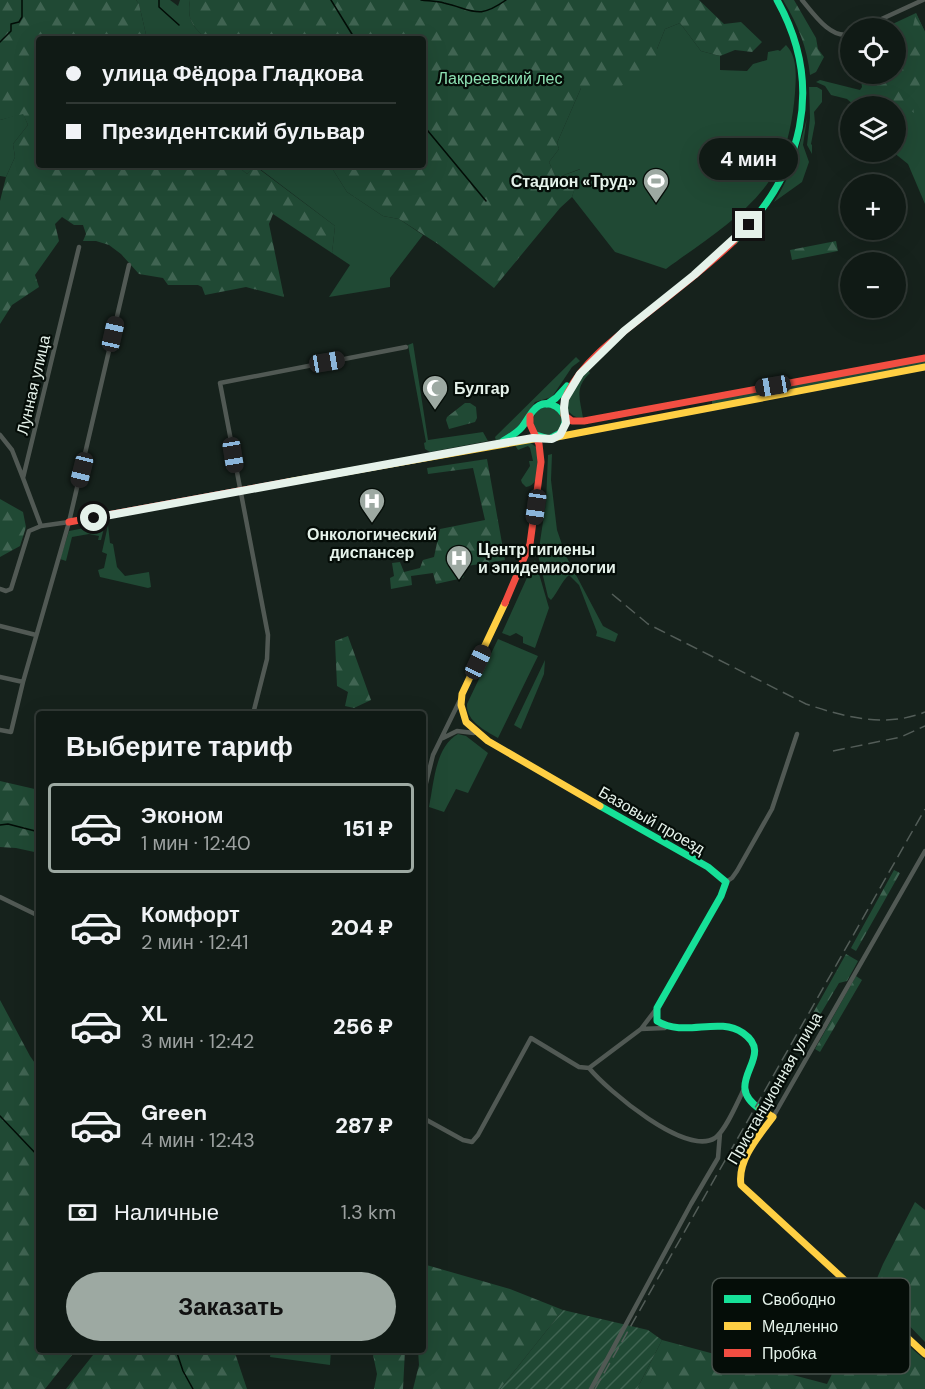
<!DOCTYPE html>
<html lang="ru">
<head>
<meta charset="utf-8">
<style>
	:root { --surface:#101a15; --page:#19231e; --text:#f1f3f6; --muted:#9ca1a0; --line:#303834; --accent:#9da9a2 }
	body { margin:0; font-family:"DM Sans",sans-serif; background:var(--page); color:var(--text); height:100vh; display:flex; flex-direction:column; font-size:22px; white-space:nowrap }
	* { box-sizing:border-box; margin:0 }
	p { font-size:20px; color:var(--muted) }
	.icon { flex:none; width:33px; height:33px; fill:none; stroke:currentColor; stroke-width:2; stroke-linecap:round; stroke-linejoin:round }
	.map { position:relative; flex:1; overflow:hidden }
	.drawer { position:absolute; left:36px; top:711px; width:390px; height:642px; display:flex; flex-direction:column; background:var(--surface); border-radius:6px; box-shadow:0 6px 24px #0002,0 0 0 2px var(--line) }
	.drawer>* { flex:none }
	.banner { position:absolute; left:36px; top:36px; width:390px; height:132px; border-radius:6px; box-shadow:0 6px 24px #0002,0 0 0 2px var(--line); display:grid; align-content:center; height:132px; padding:0 30px; background:var(--surface) }
	.fabs { position:absolute; left:840px; top:18px; display:grid; gap:12px }
	.fabs a { display:grid; place-items:center; width:66px; height:66px; border-radius:50%; background:var(--surface); box-shadow:0 6px 24px #0002,0 0 0 2px var(--line); font-size:30px }
	.end { position:absolute; width:27px; height:27px; margin:-14px; border:8px solid #e5f2ea; background:#111; box-shadow:0 0 0 3px #111 }
	.from { border-radius:50% }
	.bubble { position:absolute; height:42px; border-radius:21px; background:var(--surface); box-shadow:0 6px 24px #0002,0 0 0 2px var(--line); font-size:20px; font-weight:800; line-height:42px; text-align:center }
	.car { position:absolute; width:18px; height:36px; margin:-18px -9px; border-radius:8px; box-shadow:0 0 4px 2px #0007; background:linear-gradient(#222 24%,#8ab4d8 0 40%,#222 0 76%,#8ab4d8 0 86%,#222 0) }
	.banner b { display:flex; align-items:center; gap:21px; height:57px; font-size:22px }
	.banner b+b { border-top:2px solid var(--line) }
	.banner i { width:15px; height:15px; background:var(--text) }
	ul { padding:0; list-style:none }
	li { display:flex; align-items:center; gap:18px; height:90px; margin:0 12px 9px; padding:0 18px; border:3px solid transparent; border-radius:6px }
	li div { flex:1 }
	li b { display:block; font-size:22px }
	li em { font-style:normal; font-weight:800 }
	li.selected { border-color:var(--accent) }
	li>.icon { width:54px; height:54px; stroke-width:1.5 }
	h2 { padding:0 30px; font-size:27px; line-height:72px }
	.pay { display:flex; align-items:center; gap:15px; height:66px; padding:0 30px; font-size:22px }
	.pay p { margin-inline-start:auto }
	.button { display:flex; gap:12px; margin-top:auto; padding:12px 30px }
	.button a { flex:1; height:69px; border-radius:36px; background:var(--accent); color:#111; font-size:24px; font-weight:800; line-height:69px; text-align:center }
	.map>svg:first-child { display:block }
	.green { fill:#204934 }
	.forest { fill:url(#forest-firs) }
	.garden { fill:url(#garden-furrows) }
	.lines { fill:none; stroke-linecap:round; stroke-linejoin:round }
	.stream { stroke:#020c06; stroke-width:1.5 }
	.street { stroke:#515954; stroke-width:4.5 }
	.fast { stroke:#16e098; stroke-width:7 }
	.slow { stroke:#ffcf43; stroke-width:7 }
	.jam { stroke:#f24e42; stroke-width:7 }
	.rail { stroke:#535d58; stroke-width:1.5; stroke-dasharray:12 6; stroke-linecap:butt }
	.route { stroke:#e5f2ea; stroke-width:8 }
	.labels { text-anchor:middle; stroke-width:4.5; stroke-linejoin:round; paint-order:stroke }
	.park-label { font-size:16px; fill:#8de1b3; stroke:#050d08 }
	.poi-label { font-size:16px; font-weight:bold; fill:#e5f2ea; stroke:#050d08; text-anchor:start }
	.street-label { font-size:16px; fill:#e5f2ea; stroke:#050d08 }
	.key { fill:#050d08; stroke:#48524c; stroke-width:1.5 }
	.key-label { font-size:16px; fill:#e5f2ea }
</style>
</head>
<body>
<div class="map">
<svg width="925" height="1389" viewBox="0 0 925 1389">
	<defs>
		<pattern id="forest-firs" width="22" height="20" patternUnits="userSpaceOnUse" patternTransform="scale(1.5)"><rect width="22" height="20" fill="#204934"/><path d="M5 1l3.5 6h-7zM16 11l3.5 6h-7z" fill="#406452"/></pattern>
		<pattern id="garden-furrows" width="10" height="10" patternUnits="userSpaceOnUse" patternTransform="scale(1.5)"><rect width="10" height="10" fill="#204934"/><path d="M-1 1l2-2M0 10L10 0M9 11l2-2" fill="none" stroke="#406452"/></pattern>
	</defs>
	<rect width="100%" height="100%" fill="#16221c"/>
	<path class="green" d="M136,0h34l8,6 2,-6h10c-3,20 2,26 17,39h-60l-8,-35z
		M916,13l9,19v172l-17,-40 -15,-12h3v-46h-41l-8,-7 -16,-4 -6,-9 -9,-4 4,-2 40,10 2,-3 -2,-13h36v-46h-12z
		M680,23l21,28 19,5v14l27,1 6,-7 14,-4 1,-8 10,-2 2,1 6,-6c12,12 10,32 9,48 -2,25 -7,52 -18,75 -21,42 -75,74 -111,101l-51,-17 -43,-55 8,-28 -24,9 -7,-16 10,-13 -2,-6 24,-55 76,-39 8,-20z
		M809,87h8l5,3v12l-8,10 1,11 -4,21 1,1v9l-5,-9 3,-27z
		M23,113l5,12 -15,19 2,13 -9,20 -6,-1v-56z
		M807,118l-4,27 6,17 -7,20 -28,20c17,-26 25,-54 33,-84z
		M236,165h94l17,27 36,24 16,3 24,16 -33,43v9l-61,10 21,-32 -18,-12 3,-27 -79,-60 -9,8z
		M413,343l15,97 55,-8 5,9 -58,11 -5,-3 -1,-6 2,-1 -18,-97z
		M576,357l4,4 -8,6 -20,30 -17,5 -14,23 -13,11 -12,5 -1,-4z
		M925,360v6l-213,39v-5z
		M587,369l3,4c-16,15 -10,26 -7,45 -7,0 -13,-3 -16,-10l2,-16z
		M533 422a15 15 0 1 1 30 0a15 15 0 1 1-30 0Z
		M528,441l8,6c2,12 6,38 -10,40l-4,-4 -1,-3 9,-14 -1,-5h4l-3,-13 -2,-2 -10,4 -3,-5 4,-3z
		M552,454l-1,26 6,50 9,26 37,70 15,8 -3,8 -19,-6 1,-4 -18,-47 -10,-10c-8,7 -11,17 -18,25l-3,-3 -10,-42 8,-53 2,-47z
		M105,524l-4,16h-3l1,-4 -10,-2 -17,3 -6,24 -6,-2 9,-28z
		M108,525l2,18 3,1 4,23 8,9 24,-4 2,15 -3,1 -48,-11 -2,-7 6,-2 3,-14 -5,-2z
		M535,560l14,48 -14,40 -12,-5v-6l-7,-4 -6,3 -8,-3z
		M498,639l40,17 -40,82c-14,-8 -32,-17 -31,-34z
		M545,660l-1,14 -23,55 -7,-4z
		M458,734l8,2 22,17 -20,40 -12,-4 -12,23 -15,-5c5,-24 6,-60 29,-73z
		M271,1350h60l-1,15 -60,-8z"/>
	<path class="forest" d="M0,0h136l3,4 8,35h-108v126h197l11,9 8,-8 80,60 -3,27 -59,-39 -4,10 15,73 -38,-10 -41,8 -3,-8 -4,-2h-30l-5,-7 -24,-4 -18,-20 -12,-9 -13,-4h-13l3,-7 -3,-9h-9l-12,-8 -7,7 4,17 -24,34 4,12 -27,18 -12,19v-123l6,-24 9,-20 -2,-13 15,-19 -5,-11 -23,6z
		M190,0h509l25,24 17,-2 21,20 -10,10 -17,-2 -15,6 -19,-5 -21,-28 -15,6 -8,20 2,10 -46,33 -32,-4 -24,55 2,6 -10,13 7,16 25,-9 -9,28 -12,11 -66,80 -56,-44 -39,-25 -16,-3 -36,-24 -17,-27h93v-126h-216c-15,-13 -20,-19 -17,-39z
		M783,0h11l22,38 2,11 6,8 -8,15 -6,3c-3,-28 -12,-50 -27,-75z
		M916,13l9,19v5l-2,2 -3,9 5,12 -8,5 4,29 -9,9 2,10 -12,-9 -4,4 10,8 -2,7 3,4 -4,5 -9,-4v-22h-13l-17,-32h30v-29l15,-10z
		M836,241l2,10 -46,9 -2,-10z
		M465,403h5l6,4 1,11 -2,4 -26,7 -3,-9 1,-3z
		M487,459l18,101 -38,6 -4,12 -27,6 -3,-11 -22,3 1,9 -21,4 -1,-11 4,-2 -2,-13 8,-1 4,10 16,-4 3,-8 11,-3 6,-28 45,-9 -12,-52 -45,6 -1,-6z
		M0,499l23,13 3,15 -6,19 -20,11z
		M348,636l23,64 -17,8 -9,-2 3,-14 -11,-6 -2,-45z
		M0,781l39,9v63l-23,-5 -16,-1z
		M894,870l6,3 -44,78 -5,-3z
		M846,954l12,7 -11,20 -8,2 -22,37 -9,2z
		M856,976l6,4 -42,72 -5,-3z
		M0,1000l30,56 9,13v281h37l-31,39h-45z
		M915,1202l10,8v132l-52,-54 10,-24z
		M423,1264l87,25 53,21 -63,79h-87l6,-24 -1,-15h5z
		M865,1308l60,52v29h-288l25,-49 165,44z
		M97,1350h137l13,39h-181z
		M372,1350h33l-2,39h-29l3,-15z"/>
	<path class="garden" d="M563,1310l85,20 14,10 -25,49h-137z"/>
	<g class="lines">
		<path class="stream" d="M159,0v7l20,18
			M331,0l24,39
			M421,0c7,1 16,1 23,3 30,7 34,17 62,-3
			M0,42l11,-11v-7l8,-2 3,-5v-17
			M423,125l63,76
			M0,825l8,-1 31,8
			M0,1116l39,41
			M176,1350l7,21 10,18"/>
		<path class="street" d="M802,0c11,13 29,40 48,34
			M862,28l61,-28
			M0,435l12,15 11,28
			M41,526l-18,-48 56,-231
			M0,589l6,2 5,-2 18,-58 12,-5 28,-4
			M0,626l36,9
			M0,677l23,5
			M253,714l14,-55 1,-24 -48,-252 186,-36
			M0,730l11,2 12,-50 46,-160 60,-257
			M443,738l14,-7 17,2
			M423,795l10,-40 27,-55
			M726,882l6,-4 5,-7 35,-62 25,-75
			M0,897l39,19
			M641,1029l24,-1
			M589,1068c18,22 97,89 126,70 11,-8 22,-35 28,-47
			M773,1117l152,-266
			M423,1118l40,22 9,2 6,-7 53,-97 48,29 10,1 52,-39 16,-21
			M591,1389l100,-185 27,-46 2,-25"/>
		<path class="fast" d="M734,241c69,-68 91,-155 43,-241
			M547,404l9,-6 11,-12
			M503,441c7,-4 14,-8 19,-14 4,-5 7,-11 11,-16 11,-14 27,-6 33,8l-4,13 -13,7 -13,-4
			M600,806l108,61 18,15 -5,14 -64,112v13c28,17 61,-5 86,12 35,24 -24,49 17,76"/>
		<path class="slow" d="M557,437l368,-70
			M288,482l251,-44
			M505,603l-43,91 -1,11 5,17 22,19 112,65
			M760,1109l13,8c-14,19 -36,43 -32,68l184,169"/>
		<path class="jam" d="M564,414c0,-8 0,-15 4,-22 16,-32 50,-56 78,-78 30,-24 61,-47 88,-73
			M564,415l8,6h12l341,-63
			M69,522l219,-40
			M505,603l25,-59 11,-82 -2,-18 -9,-20v-8"/>
		<path class="rail" d="M612,594l36,30 158,80c38,13 80,24 119,8
			M833,751l68,-14 24,-11
			M595,1389l330,-580"/>
	</g>
	<g class="lines">
		<path class="route" d="M94,518l398,-73 41,-7 19,1 8,-4 6,-12 -2,-15 1,-9 15,-25 44,-43 70,-56 55,-50"/>
	</g>
	<defs>
		<g id="stadium-pin" transform="scale(1.35)"><path d="M0 17L-7.5 6A9.5 9.5 0 1 1 7.5 6Z" fill="#9da9a2" stroke="#050d08"/><path d="M0-5a6.5 5 0 1 0 0 10a6.5 5 0 1 0 0-10ZM-3.5-1.8h7v3.6h-7Z" fill="#fff"/></g>
		<g id="mosque-pin" transform="scale(1.35)"><path d="M0 17L-7.5 6A9.5 9.5 0 1 1 7.5 6Z" fill="#9da9a2" stroke="#050d08"/><path d="M3.5-4.9A6 6 0 1 0 3.5 4.9A5 5 0 1 1 3.5-4.9Z" fill="#fff"/></g>
		<g id="hospital-pin" transform="scale(1.35)"><path d="M0 17L-7.5 6A9.5 9.5 0 1 1 7.5 6Z" fill="#9da9a2" stroke="#050d08"/><path d="M-5-5h3v3.5h4V-5h3V5h-3V1.5h-4V5h-3Z" fill="#fff"/></g>
	</defs>
	<g fill-rule="evenodd">
		<use href="#stadium-pin" x="656" y="181"/>
		<use href="#mosque-pin" x="435" y="388"/>
		<use href="#hospital-pin" x="372" y="501"/>
		<use href="#hospital-pin" x="459" y="558"/>
	</g>
	<g class="labels">
		<g class="park-label">
			<text x="500" y="84">Лакреевский лес</text>
		</g>
		<g class="poi-label">
			<text x="636" y="187" text-anchor="end">Стадион «Труд»</text>
			<text x="454" y="394">Булгар</text>
			<text x="372" y="540" text-anchor="middle">Онкологический<tspan x="372" dy="18">диспансер</tspan></text>
			<text x="478" y="555">Центр гигиены<tspan x="478" dy="18">и эпидемиологии</tspan></text>
		</g>
		<g class="street-label">
			<text transform="translate(33 385) rotate(-77)" y="6">Лунная улица</text>
			<text transform="translate(652 820) rotate(30)" y="6">Базовый проезд</text>
			<text transform="translate(774 1088) rotate(-60)" y="6">Пристанционная улица</text>
		</g>
	</g>
	<rect x="712" y="1278" width="198" height="96" rx="9" class="key"/>
	<rect x="724" y="1295" width="27" height="8" fill="#16e098"/>
	<rect x="724" y="1322" width="27" height="8" fill="#ffcf43"/>
	<rect x="724" y="1349" width="27" height="8" fill="#f24e42"/>
	<g class="key-label">
		<text x="762" y="1305">Свободно</text>
		<text x="762" y="1332">Медленно</text>
		<text x="762" y="1359">Пробка</text>
	</g>
</svg>
<div class="fabs">
<a><svg class="icon" aria-label="locate" viewBox="0 0 24 24"><circle cx="12" cy="12" r="6"/><path d="M12 2v4M12 18v4M2 12h4M18 12h4"/></svg></a>
<a><svg class="icon" aria-label="layers" viewBox="0 0 24 24"><path d="M12 4l9 5-9 5-9-5zM3 14l9 5 9-5"/></svg></a>
<a>+</a>
<a>−</a>
</div>
<i class="end from" style="left:94px;top:518px"></i>
<i class="end" style="left:749px;top:225px"></i>
<div class="bubble" style="left:699px;top:138px;width:99px">4 мин</div>
<i class="car" style="left:113px;top:334px;rotate:13deg"></i>
<i class="car" style="left:327px;top:362px;rotate:80deg"></i>
<i class="car" style="left:773px;top:386px;rotate:260deg"></i>
<i class="car" style="left:233px;top:455px;rotate:171deg"></i>
<i class="car" style="left:82px;top:470px;rotate:194deg"></i>
<i class="car" style="left:536px;top:507px;rotate:188deg"></i>
<i class="car" style="left:478px;top:662px;rotate:25deg"></i>
<div class="banner">
<b><i class="from"></i>улица Фёдора Гладкова</b>
<b><i></i>Президентский бульвар</b>
</div>
<section class="drawer">
<h2>Выберите тариф</h2>
<ul>
<li class="selected"><svg class="icon" aria-label="car" viewBox="0 0 24 24"><path d="M5 17H2v-5l4-1 3-4h7l3 4 3 1v5h-3M9 17h6M6 11h13"/><circle cx="7" cy="17" r="2"/><circle cx="17" cy="17" r="2"/></svg><div><b>Эконом</b><p>1 мин · 12:40</p></div><em>151 ₽</em></li>
<li><svg class="icon" aria-label="car" viewBox="0 0 24 24"><path d="M5 17H2v-5l4-1 3-4h7l3 4 3 1v5h-3M9 17h6M6 11h13"/><circle cx="7" cy="17" r="2"/><circle cx="17" cy="17" r="2"/></svg><div><b>Комфорт</b><p>2 мин · 12:41</p></div><em>204 ₽</em></li>
<li><svg class="icon" aria-label="car" viewBox="0 0 24 24"><path d="M5 17H2v-5l4-1 3-4h7l3 4 3 1v5h-3M9 17h6M6 11h13"/><circle cx="7" cy="17" r="2"/><circle cx="17" cy="17" r="2"/></svg><div><b>XL</b><p>3 мин · 12:42</p></div><em>256 ₽</em></li>
<li><svg class="icon" aria-label="car" viewBox="0 0 24 24"><path d="M5 17H2v-5l4-1 3-4h7l3 4 3 1v5h-3M9 17h6M6 11h13"/><circle cx="7" cy="17" r="2"/><circle cx="17" cy="17" r="2"/></svg><div><b>Green</b><p>4 мин · 12:43</p></div><em>287 ₽</em></li>
</ul>
<div class="pay"><svg class="icon" aria-label="cash" viewBox="0 0 24 24"><path d="M3 7h18v10H3z"/><circle cx="12" cy="12" r="2"/></svg>Наличные<p>1.3 km</p></div>
<div class="button"><a>Заказать</a></div>
</section>
</div>
</body>
</html>
